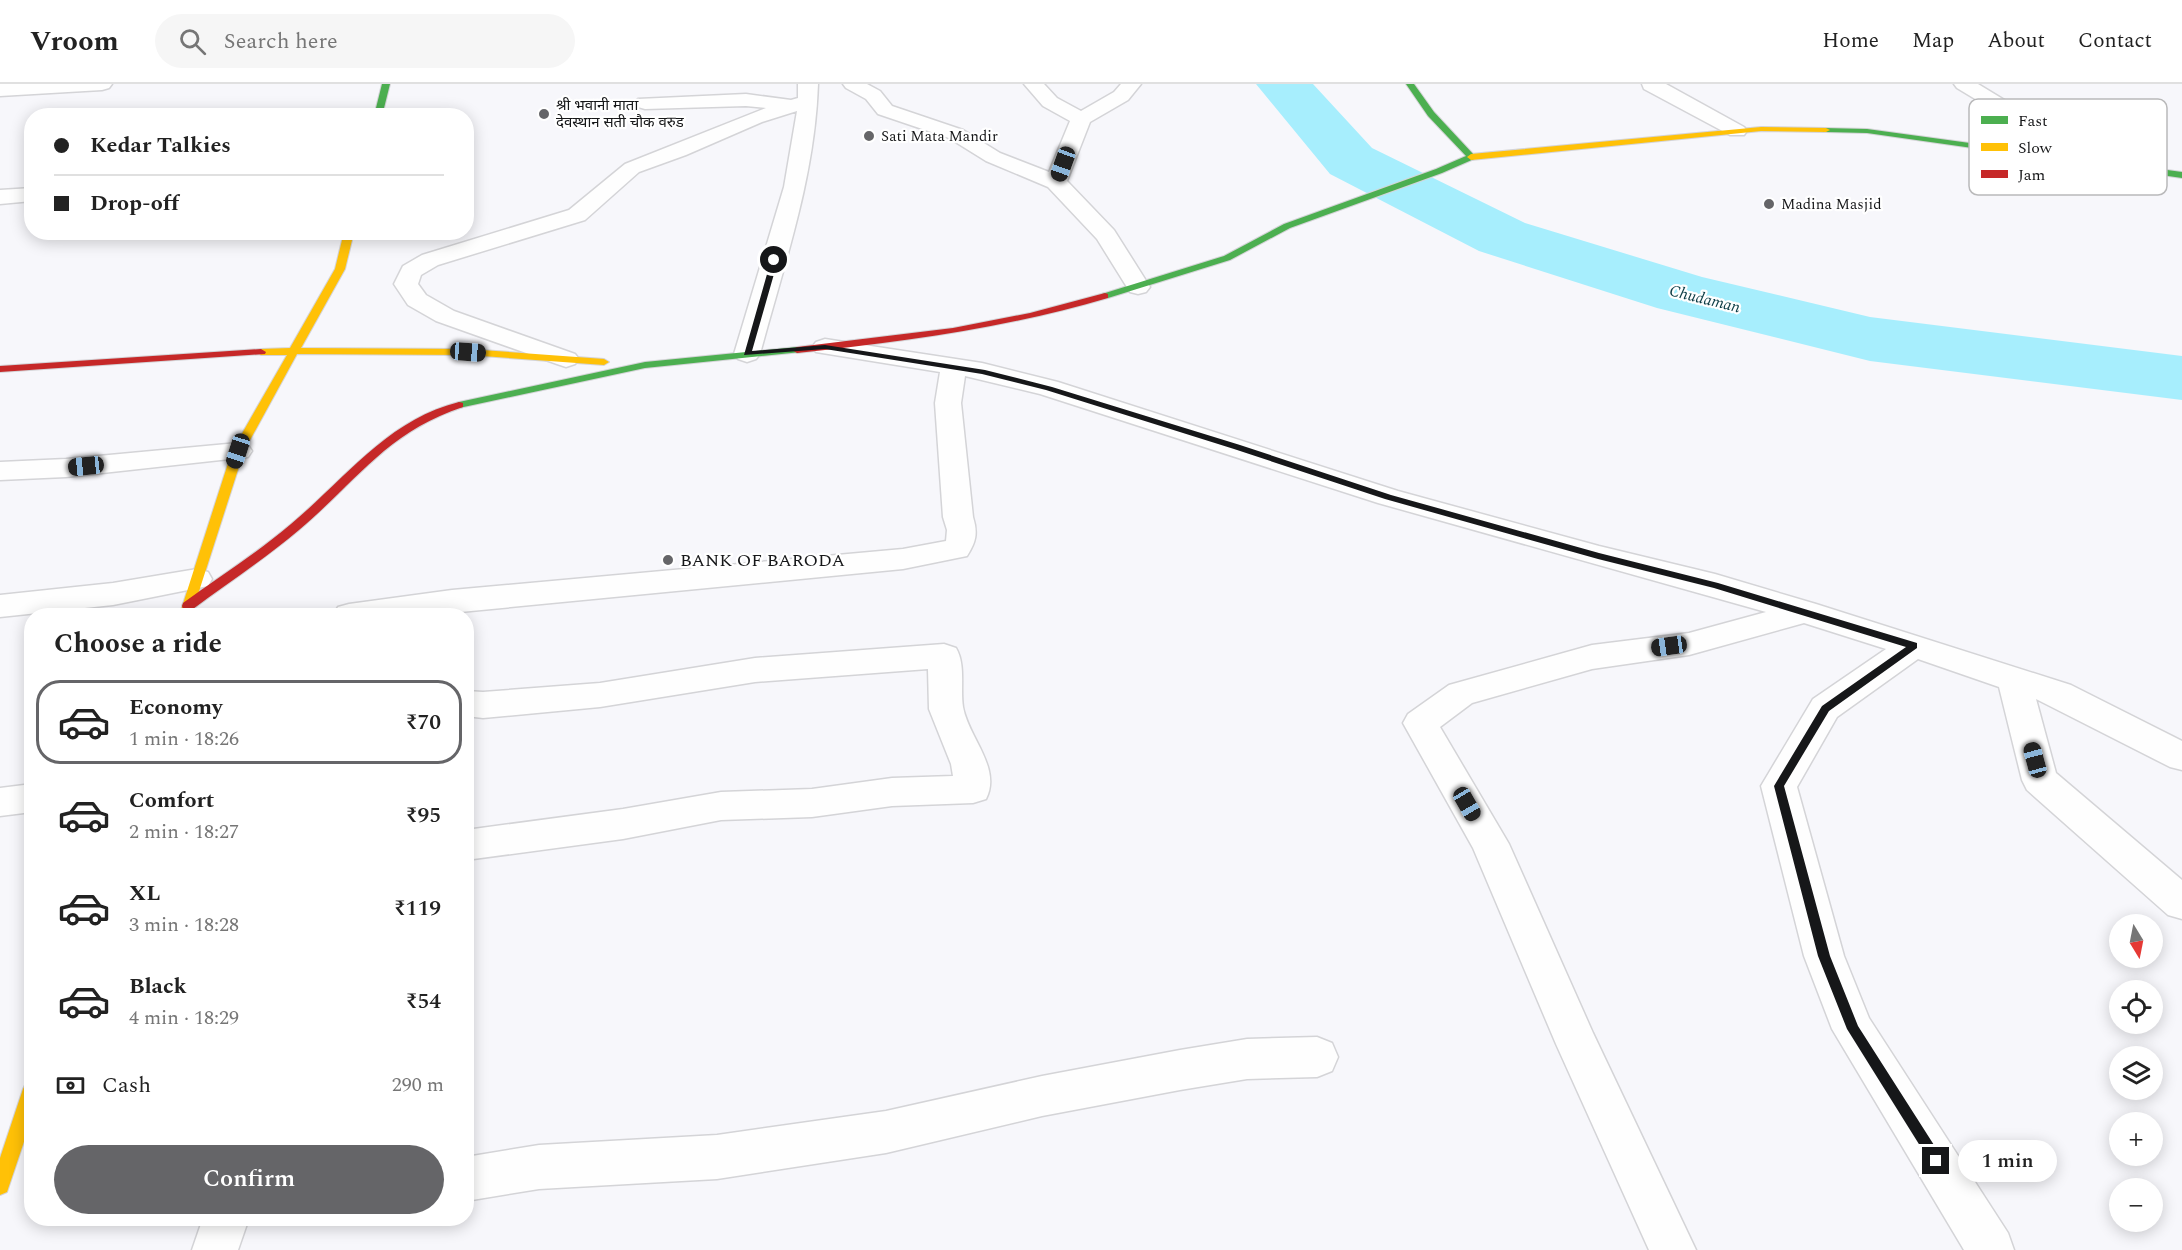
<!DOCTYPE html>
<html lang="en">
<head>
<meta charset="utf-8">
<style>
	:root { --surface:#fff; --page:#f6f6f6; --text:#222; --muted:#767676; --line:#e0e0e0; --accent:#656568 }
	body { margin:0; font-family:Spectral,"Noto Sans Devanagari",serif; background:var(--page); color:var(--text); height:100vh; display:flex; flex-direction:column; font-size:22px; white-space:nowrap }
	* { box-sizing:border-box; margin:0 }
	p { font-size:20px; color:var(--muted) }
	.icon { flex:none; width:33px; height:33px; fill:none; stroke:currentColor; stroke-width:2; stroke-linecap:round; stroke-linejoin:round }
	.map { position:relative; flex:1; overflow:hidden }
	.panel { position:absolute; left:24px; top:524px; width:450px; height:618px; display:flex; flex-direction:column; background:var(--surface); border-radius:24px; box-shadow:0 3px 15px #0003 }
	.panel>* { flex:none }
	.banner { position:absolute; left:24px; top:24px; width:450px; height:132px; border-radius:24px; box-shadow:0 3px 15px #0003; display:grid; align-content:center; height:132px; padding:0 30px; background:var(--surface) }
	.needle { width:39px; rotate:170deg }
	.fabs { position:absolute; left:2109px; top:830px; display:grid; gap:12px }
	.fabs a { display:grid; place-items:center; width:54px; height:54px; border-radius:50%; background:var(--surface); box-shadow:0 3px 15px #0003; font-size:30px }
	.end { position:absolute; width:27px; height:27px; margin:-14px; border:8px solid #161719; background:#fff; box-shadow:0 0 0 3px #fff }
	.from { border-radius:50% }
	.bubble { position:absolute; height:42px; border-radius:21px; background:var(--surface); box-shadow:0 3px 15px #0003; font-size:20px; font-weight:600; line-height:42px; text-align:center }
	.car { position:absolute; width:18px; height:36px; margin:-18px -9px; border-radius:8px; box-shadow:0 0 4px 2px #0007; background:linear-gradient(#222 24%,#8ab4d8 0 40%,#222 0 76%,#8ab4d8 0 86%,#222 0) }
	.banner b { display:flex; align-items:center; gap:21px; height:57px; font-size:22px }
	.banner b+b { border-top:2px solid var(--line) }
	.banner i { width:15px; height:15px; background:var(--text) }
	ul { padding:0; list-style:none }
	li { display:flex; align-items:center; gap:18px; height:84px; margin:0 12px 9px; padding:0 18px; border:3px solid transparent; border-radius:24px }
	li div { flex:1 }
	li b { display:block; font-size:22px }
	li em { font-style:normal; font-weight:600 }
	li.selected { border-color:var(--accent) }
	li>.icon { width:54px; height:54px; stroke-width:1.5 }
	h2 { padding:0 30px; font-size:27px; line-height:72px }
	.pay { display:flex; align-items:center; gap:15px; height:66px; padding:0 30px; font-size:22px }
	.pay p { margin-inline-start:auto }
	.cta { display:flex; gap:12px; margin-top:auto; padding:12px 30px }
	.cta a { flex:1; height:69px; border-radius:36px; background:var(--accent); color:#fff; font-size:24px; font-weight:600; line-height:69px; text-align:center }
	header { display:flex; align-items:center; gap:36px; box-sizing:border-box; height:84px; padding:0 30px; background:var(--surface); border-bottom:2px solid var(--line) }
	header strong { font-size:28px }
	nav { display:flex; gap:33px; margin-inline-start:auto; font-size:21px }
	.search { width:420px; height:54px; background:var(--page); display:flex; align-items:center; gap:15px; box-sizing:border-box; padding:0 21px; border-radius:33px; color:var(--muted); font-size:22px }
	.map>svg:first-child { display:block }
	.lines { fill:none; stroke-linecap:round; stroke-linejoin:round }
	.river { fill:#a7eefd; fill-rule:evenodd }
	.street-casing { stroke:#d4d4d7; stroke-width:3 }
	.fast-casing { stroke:#d4d4d7; stroke-width:2 }
	.slow-casing { stroke:#d4d4d7; stroke-width:2 }
	.jam-casing { stroke:#d4d4d7; stroke-width:2 }
	.street { fill:#fefefe; fill-rule:evenodd }
	.fast { fill:#4caf50; fill-rule:evenodd }
	.slow { fill:#ffc107; fill-rule:evenodd }
	.jam { fill:#c62828; fill-rule:evenodd }
	.route { fill:#161719 }
	.poi-dot { fill:#656568; stroke:#fff; stroke-width:2 }
	.labels { text-anchor:middle; stroke-width:4.5; stroke-linejoin:round; paint-order:stroke }
	.far-poi-label { font-size:15px; fill:#161719; stroke:#fff; text-anchor:start }
	.far-water-label { font-size:16px; font-style:italic; fill:#0c3c45; stroke:#fff }
	.poi-label { font-size:18px; fill:#161719; stroke:#fff; text-anchor:start }
	.key { fill:#fff; stroke:#b9b9ba; stroke-width:1.5 }
	.key-label { font-size:16px; fill:#161719 }
</style>
</head>
<body>
<header>
<strong>Vroom</strong>
<div class="search"><svg class="icon" aria-label="search" viewBox="0 0 24 24"><circle cx="10" cy="10" r="6"/><path d="M15 15l6 6"/></svg>Search here</div>
<nav><a>Home</a><a>Map</a><a>About</a><a>Contact</a></nav>
</header>
<div class="map">
<svg width="2182" height="1166" viewBox="0 0 2182 1166">
	<rect width="100%" height="100%" fill="#f7f7fb"/>
	<g class="lines">
		<path class="river" d="M1256,0h57l59,64 153,75 177,54 168,40 312,39v44l-312,-39 -213,-53 -178,-57 -149,-77z"/>
		<g class="street-casing">
			<path id="street" d="M0,0h112l-3,4 -7,2 -102,6z
				M798,0h20c-3,93 -34,180 -58,270l-4,5 -9,3 -9,-3 -4,-5 50,-167 13,-76 -35,11 -76,33 -47,17 -54,48 -147,45 -17,10 -3,9 8,11 28,16 121,43 4,5 -4,5 -9,3 -9,-3 -121,-43 -28,-16 -14,-21 9,-18 19,-11 147,-45 56,-46 141,-56 -20,-2 -101,3 -7,-2 -3,-4 3,-4 108,-5 45,6 7,-2z
				M843,0h24l13,7 12,15 71,24 37,23 49,19 21,-51 -27,-15 -19,-22h20l13,14 24,13 33,-19 7,-8h20l-13,16 -38,22 -23,59 47,49 36,57 -4,5 -8,2 -8,-2 -33,-53 -49,-52 -62,-26 -37,-23 -71,-24 -12,-15 -20,-11z
				M1642,0h24l78,43 3,4 -3,4h-14l-86,-46z
				M1954,0h24l122,74 3,4 -3,4 -7,2 -7,-2 -129,-78z
				M32,104v13l-32,3v-14z
				M825,255l157,24 76,19 340,109 201,55 116,28 101,30 255,81 111,56v29l-12,-3 -134,-68 20,74 126,107v39l-14,-4 -141,-125 -5,-10 -23,-93 -81,-28 -81,58 -40,70 47,169 25,62 139,215 6,17h-50l-132,-221 -28,-73 -43,-170 52,-87 73,-50 -82,-26 -115,32 -97,14 -120,34 -32,24 69,117 84,189 103,217h-47l-93,-206 -83,-196 -70,-125 5,-9 41,-29 143,-40 97,-12 77,-21 -388,-109 -338,-109 -75,-18 -4,27 12,114c5,16 3,25 -6,39l-64,13 -474,46h-96l5,-8 11,-3 103,-14 451,-41 43,-8 1,-11 -4,-13 -8,-114 5,-31 -124,-20 -4,-5 4,-5z
				M238,359l10,2 4,6 -4,6 -182,20 -66,3v-18l66,-3z
				M197,485l11,3 4,7 -4,7 -95,19 -113,12v-22l113,-12z
				M944,560l12,4c10,17 4,40 7,59 5,30 39,61 23,92l-13,4 -81,3 -80,11 -91,3 -98,19 -157,21v-30l157,-21 98,-17 91,-3 80,-11 61,-2 -2,-12 -22,-55 -1,-40 -173,13 -155,25 -117,11 -17,-2v-25l17,1 117,-9 155,-25z
				M32,700v28l-32,4v-28z
				M1317,953l15,6 6,14 -6,14 -15,6 -70,2 -67,11 -138,26 -156,37 -169,26 -178,10 -73,12v-44l73,-12 178,-10 169,-24 156,-35 138,-26 67,-11z
				M203,1134h46l-11,32h-46z"/>
		</g>
		<g class="fast-casing">
			<path id="fast" d="M382,0h8l-8,32h-8z
				M1406,0h8l20,28 40,43v4l-32,14 -152,55 -60,32 -122,38h-6v-4l122,-38 60,-32 152,-55 30,-13 -38,-40z
				M1823,44l44,1 315,43v6l-315,-45 -41,-1h-3z
				M797,263l4,1v4l-156,16 -186,40 -5,-3 5,-3 186,-40z"/>
		</g>
		<g class="slow-casing">
			<path id="slow" d="M1761,43l65,1 4,2 -4,2 -65,-1 -290,29 -4,-3 4,-3z
				M344,148h10l-9,37 -44,79 167,1 136,10 5,3 -5,3 -136,-10 -171,-1 -53,97 -51,159 -1,3h-10l-1,-3 51,-159 55,-96h-26l-5,-3 5,-3 29,-1 45,-79z
				M32,997v37l-23,68 -2,6 -7,3v-37l23,-69 3,-6z"/>
		</g>
		<g class="jam-casing">
			<path id="jam" d="M1105,209l3,1v4c-102,30 -205,44 -311,55l-5,-3 5,-3 156,-19 77,-15z
				M261,265l5,3 -1,2 -265,18v-6z
				M459,318l4,1v4c-76,25 -106,74 -164,123 -33,28 -71,53 -106,79h-10l-1,-3 1,-3c36,-26 74,-50 108,-79 54,-45 96,-104 168,-122z"/>
		</g>
		<use href="#street" class="street"/>
		<use href="#fast" class="fast"/>
		<use href="#slow" class="slow"/>
		<use href="#jam" class="jam"/>
	</g>
	<path class="route" d="M774,174l4,2 -26,91 73,-6 160,25 67,17 188,58 151,50 208,58 119,30 199,60v5l-88,63 -45,75 46,170 28,70 83,130 2,5 -2,4 -5,2 -4,-2 -85,-136 -29,-73 -44,-170 48,-80 84,-59 -192,-59 -116,-29 -213,-60 -151,-50 -188,-59 -64,-16 -157,-25 -81,6 27,-95z"/>
	<g class="poi-dot">
		<circle cx="544" cy="30" r="6"/>
		<circle cx="869" cy="52" r="6"/>
		<circle cx="1769" cy="120" r="6"/>
		<circle cx="668" cy="476" r="6"/>
	</g>
	<g class="labels">
		<g class="far-poi-label">
			<text x="556" y="26">श्री भवानी माता<tspan x="556" dy="17">देवस्थान सती चौक वरुड</tspan></text>
			<text x="881" y="57">Sati Mata Mandir</text>
			<text x="1781" y="125">Madina Masjid</text>
		</g>
		<g class="far-water-label">
			<text transform="translate(1705 214) rotate(14)" y="6">Chudaman</text>
		</g>
		<g class="poi-label">
			<text x="680" y="482">BANK OF BARODA</text>
		</g>
	</g>
	<rect x="1969" y="15" width="198" height="96" rx="9" class="key"/>
	<rect x="1981" y="32" width="27" height="8" fill="#4caf50"/>
	<rect x="1981" y="59" width="27" height="8" fill="#ffc107"/>
	<rect x="1981" y="86" width="27" height="8" fill="#c62828"/>
	<g class="key-label">
		<text x="2018" y="42">Fast</text>
		<text x="2018" y="69">Slow</text>
		<text x="2018" y="96">Jam</text>
	</g>
</svg>
<div class="fabs">
<a><svg class="needle" viewBox="-14 -14 28 28"><path d="M0-13l5 13h-10z" fill="#e53935"/><path d="M0 13l5-13h-10z" fill="#767676"/></svg></a>
<a><svg class="icon" aria-label="locate" viewBox="0 0 24 24"><circle cx="12" cy="12" r="6"/><path d="M12 2v4M12 18v4M2 12h4M18 12h4"/></svg></a>
<a><svg class="icon" aria-label="layers" viewBox="0 0 24 24"><path d="M12 4l9 5-9 5-9-5zM3 14l9 5 9-5"/></svg></a>
<a>+</a>
<a>−</a>
</div>
<i class="end from" style="left:774px;top:176px"></i>
<i class="end" style="left:1936px;top:1077px"></i>
<div class="bubble" style="left:1958px;top:1056px;width:99px">1 min</div>
<i class="car" style="left:1063px;top:80px;rotate:200deg"></i>
<i class="car" style="left:468px;top:268px;rotate:94deg"></i>
<i class="car" style="left:238px;top:367px;rotate:198deg"></i>
<i class="car" style="left:86px;top:382px;rotate:264deg"></i>
<i class="car" style="left:1669px;top:562px;rotate:262deg"></i>
<i class="car" style="left:2035px;top:676px;rotate:345deg"></i>
<i class="car" style="left:1467px;top:720px;rotate:150deg"></i>
<div class="banner">
<b><i class="from"></i>Kedar Talkies</b>
<b><i></i>Drop-off</b>
</div>
<section class="panel">
<h2>Choose a ride</h2>
<ul>
<li class="selected"><svg class="icon" aria-label="car" viewBox="0 0 24 24"><path d="M5 17H2v-5l4-1 3-4h7l3 4 3 1v5h-3M9 17h6M6 11h13"/><circle cx="7" cy="17" r="2"/><circle cx="17" cy="17" r="2"/></svg><div><b>Economy</b><p>1 min · 18:26</p></div><em>₹70</em></li>
<li><svg class="icon" aria-label="car" viewBox="0 0 24 24"><path d="M5 17H2v-5l4-1 3-4h7l3 4 3 1v5h-3M9 17h6M6 11h13"/><circle cx="7" cy="17" r="2"/><circle cx="17" cy="17" r="2"/></svg><div><b>Comfort</b><p>2 min · 18:27</p></div><em>₹95</em></li>
<li><svg class="icon" aria-label="car" viewBox="0 0 24 24"><path d="M5 17H2v-5l4-1 3-4h7l3 4 3 1v5h-3M9 17h6M6 11h13"/><circle cx="7" cy="17" r="2"/><circle cx="17" cy="17" r="2"/></svg><div><b>XL</b><p>3 min · 18:28</p></div><em>₹119</em></li>
<li><svg class="icon" aria-label="car" viewBox="0 0 24 24"><path d="M5 17H2v-5l4-1 3-4h7l3 4 3 1v5h-3M9 17h6M6 11h13"/><circle cx="7" cy="17" r="2"/><circle cx="17" cy="17" r="2"/></svg><div><b>Black</b><p>4 min · 18:29</p></div><em>₹54</em></li>
</ul>
<div class="pay"><svg class="icon" aria-label="cash" viewBox="0 0 24 24"><path d="M3 7h18v10H3z"/><circle cx="12" cy="12" r="2"/></svg>Cash<p>290 m</p></div>
<div class="cta"><a>Confirm</a></div>
</section>
</div>
</body>
</html>
